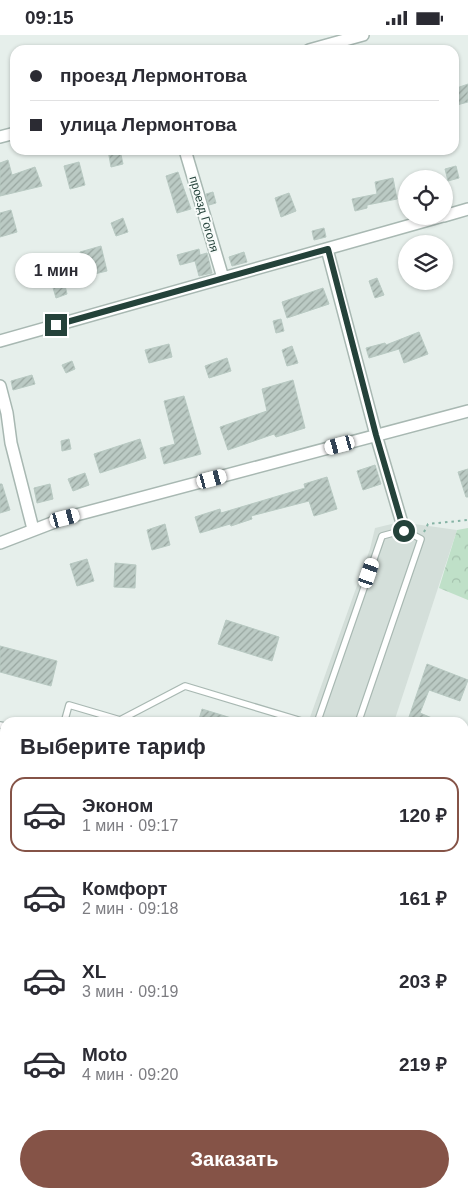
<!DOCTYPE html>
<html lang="ru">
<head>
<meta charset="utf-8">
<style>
	:root { --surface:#fff; --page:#f7f7f7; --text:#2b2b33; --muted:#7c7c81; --line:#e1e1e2; --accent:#855347 }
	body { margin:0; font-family:Arial,sans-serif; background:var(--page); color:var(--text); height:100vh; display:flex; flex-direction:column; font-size:19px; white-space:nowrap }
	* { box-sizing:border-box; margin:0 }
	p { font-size:16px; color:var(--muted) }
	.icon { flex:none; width:28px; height:28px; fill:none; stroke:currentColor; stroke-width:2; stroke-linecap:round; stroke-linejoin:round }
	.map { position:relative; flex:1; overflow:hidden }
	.details { position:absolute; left:0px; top:682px; width:469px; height:481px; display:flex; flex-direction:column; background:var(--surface); border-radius:15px 15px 0 0; box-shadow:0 1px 4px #0004 }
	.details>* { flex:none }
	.guide { position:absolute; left:10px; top:10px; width:449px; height:110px; border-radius:15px; box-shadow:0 1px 4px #0004; display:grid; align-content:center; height:110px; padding:0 20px; background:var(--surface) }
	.fabs { position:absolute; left:398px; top:135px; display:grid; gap:10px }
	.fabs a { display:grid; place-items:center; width:55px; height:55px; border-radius:50%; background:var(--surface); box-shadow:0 1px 4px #0004; font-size:25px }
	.end { position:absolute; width:22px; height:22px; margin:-11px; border:6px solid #24423a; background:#fff; box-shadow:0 0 0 2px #fff }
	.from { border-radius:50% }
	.bubble { position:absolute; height:35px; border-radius:18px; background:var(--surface); box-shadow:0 1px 4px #0004; font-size:16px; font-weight:700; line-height:35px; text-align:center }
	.car { position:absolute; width:15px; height:30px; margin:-15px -8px; border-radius:6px; box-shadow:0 0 4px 1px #0007; background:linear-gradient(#fff 24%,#345 0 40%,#fff 0 76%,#345 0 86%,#fff 0) }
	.guide b { display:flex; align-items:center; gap:18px; height:48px; font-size:19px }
	.guide b+b { border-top:1px solid var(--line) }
	.guide i { width:12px; height:12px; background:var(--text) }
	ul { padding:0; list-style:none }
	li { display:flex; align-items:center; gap:15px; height:75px; margin:0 10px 8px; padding:0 10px; border:2px solid transparent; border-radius:15px }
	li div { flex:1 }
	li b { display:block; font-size:19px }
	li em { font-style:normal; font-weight:700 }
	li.on { border-color:var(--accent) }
	li>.icon { width:45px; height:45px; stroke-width:1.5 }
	h2 { padding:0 20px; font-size:22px; line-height:60px }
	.primary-button { display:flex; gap:10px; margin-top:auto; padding:10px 20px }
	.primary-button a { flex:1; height:58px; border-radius:30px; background:var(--accent); color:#fff; font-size:20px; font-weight:700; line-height:58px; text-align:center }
	.status { display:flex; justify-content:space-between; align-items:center; height:35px; padding:0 25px; background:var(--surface); direction:ltr }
	.status svg { height:14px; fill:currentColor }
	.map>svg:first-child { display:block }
	.built { fill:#d4dfda }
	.forest { fill:url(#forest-crowns) }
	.building { fill:url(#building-hatch); stroke:#b8c9c2 }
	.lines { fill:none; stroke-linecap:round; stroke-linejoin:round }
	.lane-casing { stroke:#a8b8b2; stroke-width:8 }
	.street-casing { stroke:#a8b8b2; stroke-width:14 }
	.secondary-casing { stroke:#a4bbb3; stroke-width:18 }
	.highway-casing { stroke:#c2cac8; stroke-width:18 }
	.path { stroke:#86b3a5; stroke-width:2; stroke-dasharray:2.5 4; stroke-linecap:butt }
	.lane { stroke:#fff; stroke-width:5.5 }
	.street { stroke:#fff; stroke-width:11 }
	.secondary { stroke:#fff; stroke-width:15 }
	.highway { stroke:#2f6f62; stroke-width:15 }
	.route { stroke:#24423a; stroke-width:6 }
	.labels { text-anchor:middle; stroke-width:4; stroke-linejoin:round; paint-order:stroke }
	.street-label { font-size:12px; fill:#24423a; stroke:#f7fbf9 }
</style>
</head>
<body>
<div class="status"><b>09:15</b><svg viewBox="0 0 49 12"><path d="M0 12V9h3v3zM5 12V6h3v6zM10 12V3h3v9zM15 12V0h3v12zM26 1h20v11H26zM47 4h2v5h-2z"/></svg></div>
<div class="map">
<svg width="468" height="1163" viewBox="0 0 468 1163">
	<defs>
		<pattern id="forest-crowns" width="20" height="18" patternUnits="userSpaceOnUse" patternTransform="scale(1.25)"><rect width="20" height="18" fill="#bfe0c8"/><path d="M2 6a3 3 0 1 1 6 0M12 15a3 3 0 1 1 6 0" fill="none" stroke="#a4c1ad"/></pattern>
		<pattern id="building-hatch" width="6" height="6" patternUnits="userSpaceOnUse" patternTransform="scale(1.25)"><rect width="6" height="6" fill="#bbcac4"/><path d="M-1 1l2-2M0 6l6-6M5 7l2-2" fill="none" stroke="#98a6a0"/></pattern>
	</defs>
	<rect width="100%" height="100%" fill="#e6efeb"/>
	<path class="built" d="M400,487l57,8 -63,192 -86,1 62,-174 5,-21z"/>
	<path class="forest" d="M468,493v72l-29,-12 18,-58z"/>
	<path class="building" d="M468,49v18l-11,3 -3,-16z
		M108,115h12l3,14 -12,3z
		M8,125l4,15 23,-8 7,19 -42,10v-33z
		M79,127l6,23 -15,4 -6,-23z
		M456,131l3,12 -11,3 -3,-12z
		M178,137l13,37 -14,4 -11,-37z
		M393,143l4,21 -30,6v3l-12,3 -3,-12 25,-5 -2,-12z
		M213,157l3,11 -7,2 -3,-11z
		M289,158l7,18 -15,6 -6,-19z
		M11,175l6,22 -17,5v-24z
		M123,183l5,14 -12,4 -5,-13z
		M324,193l2,9 -12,3 -2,-9z
		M101,211l6,25 -21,5 -6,-24z
		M199,214l1,6 7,-2 5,20 -13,3 -4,-15 -15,4 -3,-10z
		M244,217l3,10 -15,4 -3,-9z
		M377,243l7,17 -9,3 -6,-17z
		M64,246l3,13 -11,4 -4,-14z
		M323,253l6,16 -42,14 -5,-16z
		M281,284l3,12 -8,2 -3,-12z
		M419,297l9,22 -24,9 -5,-14 -30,9 -3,-10 19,-5 1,2z
		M169,309l3,13 -23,6 -4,-13z
		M292,311l6,17 -11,3 -5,-16z
		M227,323l4,13 -22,7 -4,-12z
		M72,326l3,8 -9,4 -4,-8z
		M32,340l3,9 -22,6 -2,-9z
		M293,345l12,48 -29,9 -2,-3 -46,16 -8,-23 47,-16 -5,-22z
		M184,361l17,58 -37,10 -4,-16 15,-4 -11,-43z
		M69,404l2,10 -9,2 -1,-10z
		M140,404l6,19 -46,15 -6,-19z
		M375,430l6,19 -18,6 -6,-19z
		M468,434v28h-2l-8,-25z
		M85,438l4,12 -16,6 -5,-12z
		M327,442l10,32 -23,7 -5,-15 -58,15 1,3 -21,7 -1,-2 -30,9 -5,-16 25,-8 1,4 84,-25 -1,-4z
		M0,449h2l8,26 -10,3z
		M50,449l3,15 -16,4 -3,-15z
		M165,489l5,21 -18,5 -5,-20z
		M87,524l7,22 -17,5 -7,-22z
		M115,528l21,2 -1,23 -21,-1z
		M226,585l53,17 -7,24 -54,-17z
		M0,611l57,15 -6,25 -51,-14z
		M427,629l41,16 -8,21 -31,-11 -9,23 24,10h-37z
		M202,674l36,11v3h-40z"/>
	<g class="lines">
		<g class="lane-casing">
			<path id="lane" d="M64,688l5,-18 51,15 65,-34 123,37
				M317,688l65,-187 22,-6 17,9 -63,184
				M0,690l5,1
				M464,782l4,1
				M278,1159l12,4
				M84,1163l1,-4
				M304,1163l4,-4"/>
		</g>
		<g class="street-casing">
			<path id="street" d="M309,15l54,-15
				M0,102l15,-4
				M185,115l38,128
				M444,181l24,-7
				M327,214l49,186 28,95
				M0,306l443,-125
				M0,351l7,27 4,30 22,86
				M0,508l65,-25 403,-107
				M464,1081l4,1"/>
		</g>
		<g class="secondary-casing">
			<path id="secondary" d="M0,808l5,2
				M0,911h5
				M464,966l4,2"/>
		</g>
		<g class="highway-casing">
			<path id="highway" d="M0,830l5,2
				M0,874l5,2
				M464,993l4,2
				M464,1038l4,1"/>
		</g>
		<path class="path" d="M424,497l4,-8 40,-4
			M0,786l5,6
			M0,791l3,1
			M0,926h5
			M61,1163l1,-4"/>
		<use href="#lane" class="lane"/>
		<use href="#street" class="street"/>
		<use href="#secondary" class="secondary"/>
		<use href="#highway" class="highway"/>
	</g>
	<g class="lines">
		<path class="route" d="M56,290l272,-76 48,186 28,96"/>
	</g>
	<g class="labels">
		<g class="street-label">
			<text transform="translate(204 179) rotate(74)" y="4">проезд Гоголя</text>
		</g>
	</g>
</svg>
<div class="fabs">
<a><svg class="icon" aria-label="locate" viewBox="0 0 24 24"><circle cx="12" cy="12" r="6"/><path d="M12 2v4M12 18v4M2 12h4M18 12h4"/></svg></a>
<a><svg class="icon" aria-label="layers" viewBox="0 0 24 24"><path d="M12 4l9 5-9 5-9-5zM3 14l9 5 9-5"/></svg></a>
</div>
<i class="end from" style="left:404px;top:496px"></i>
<i class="end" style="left:56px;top:290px"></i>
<div class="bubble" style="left:15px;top:218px;width:82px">1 мин</div>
<i class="car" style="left:340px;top:410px;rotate:255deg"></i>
<i class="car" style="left:212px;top:444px;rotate:75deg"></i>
<i class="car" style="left:65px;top:483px;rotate:75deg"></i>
<i class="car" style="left:369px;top:538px;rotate:19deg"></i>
<div class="guide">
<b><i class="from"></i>проезд Лермонтова</b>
<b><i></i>улица Лермонтова</b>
</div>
<section class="details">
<h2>Выберите тариф</h2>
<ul>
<li class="on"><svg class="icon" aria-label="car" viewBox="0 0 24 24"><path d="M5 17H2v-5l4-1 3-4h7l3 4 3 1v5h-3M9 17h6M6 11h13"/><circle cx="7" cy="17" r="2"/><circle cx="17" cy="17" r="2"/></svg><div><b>Эконом</b><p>1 мин · 09:17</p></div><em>120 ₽</em></li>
<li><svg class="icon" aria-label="car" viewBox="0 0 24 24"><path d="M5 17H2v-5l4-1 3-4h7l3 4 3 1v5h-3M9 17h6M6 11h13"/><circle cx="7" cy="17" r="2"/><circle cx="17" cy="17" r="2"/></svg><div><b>Комфорт</b><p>2 мин · 09:18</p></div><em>161 ₽</em></li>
<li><svg class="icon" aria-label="car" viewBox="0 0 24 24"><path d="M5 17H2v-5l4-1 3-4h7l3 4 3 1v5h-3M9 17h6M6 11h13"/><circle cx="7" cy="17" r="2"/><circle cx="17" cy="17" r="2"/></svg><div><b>XL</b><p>3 мин · 09:19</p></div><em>203 ₽</em></li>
<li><svg class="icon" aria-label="car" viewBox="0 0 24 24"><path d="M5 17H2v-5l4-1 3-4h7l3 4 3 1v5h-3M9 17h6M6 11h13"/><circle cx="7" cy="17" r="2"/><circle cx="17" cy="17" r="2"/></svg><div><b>Moto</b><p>4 мин · 09:20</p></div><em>219 ₽</em></li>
</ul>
<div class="primary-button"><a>Заказать</a></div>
</section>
</div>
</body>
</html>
